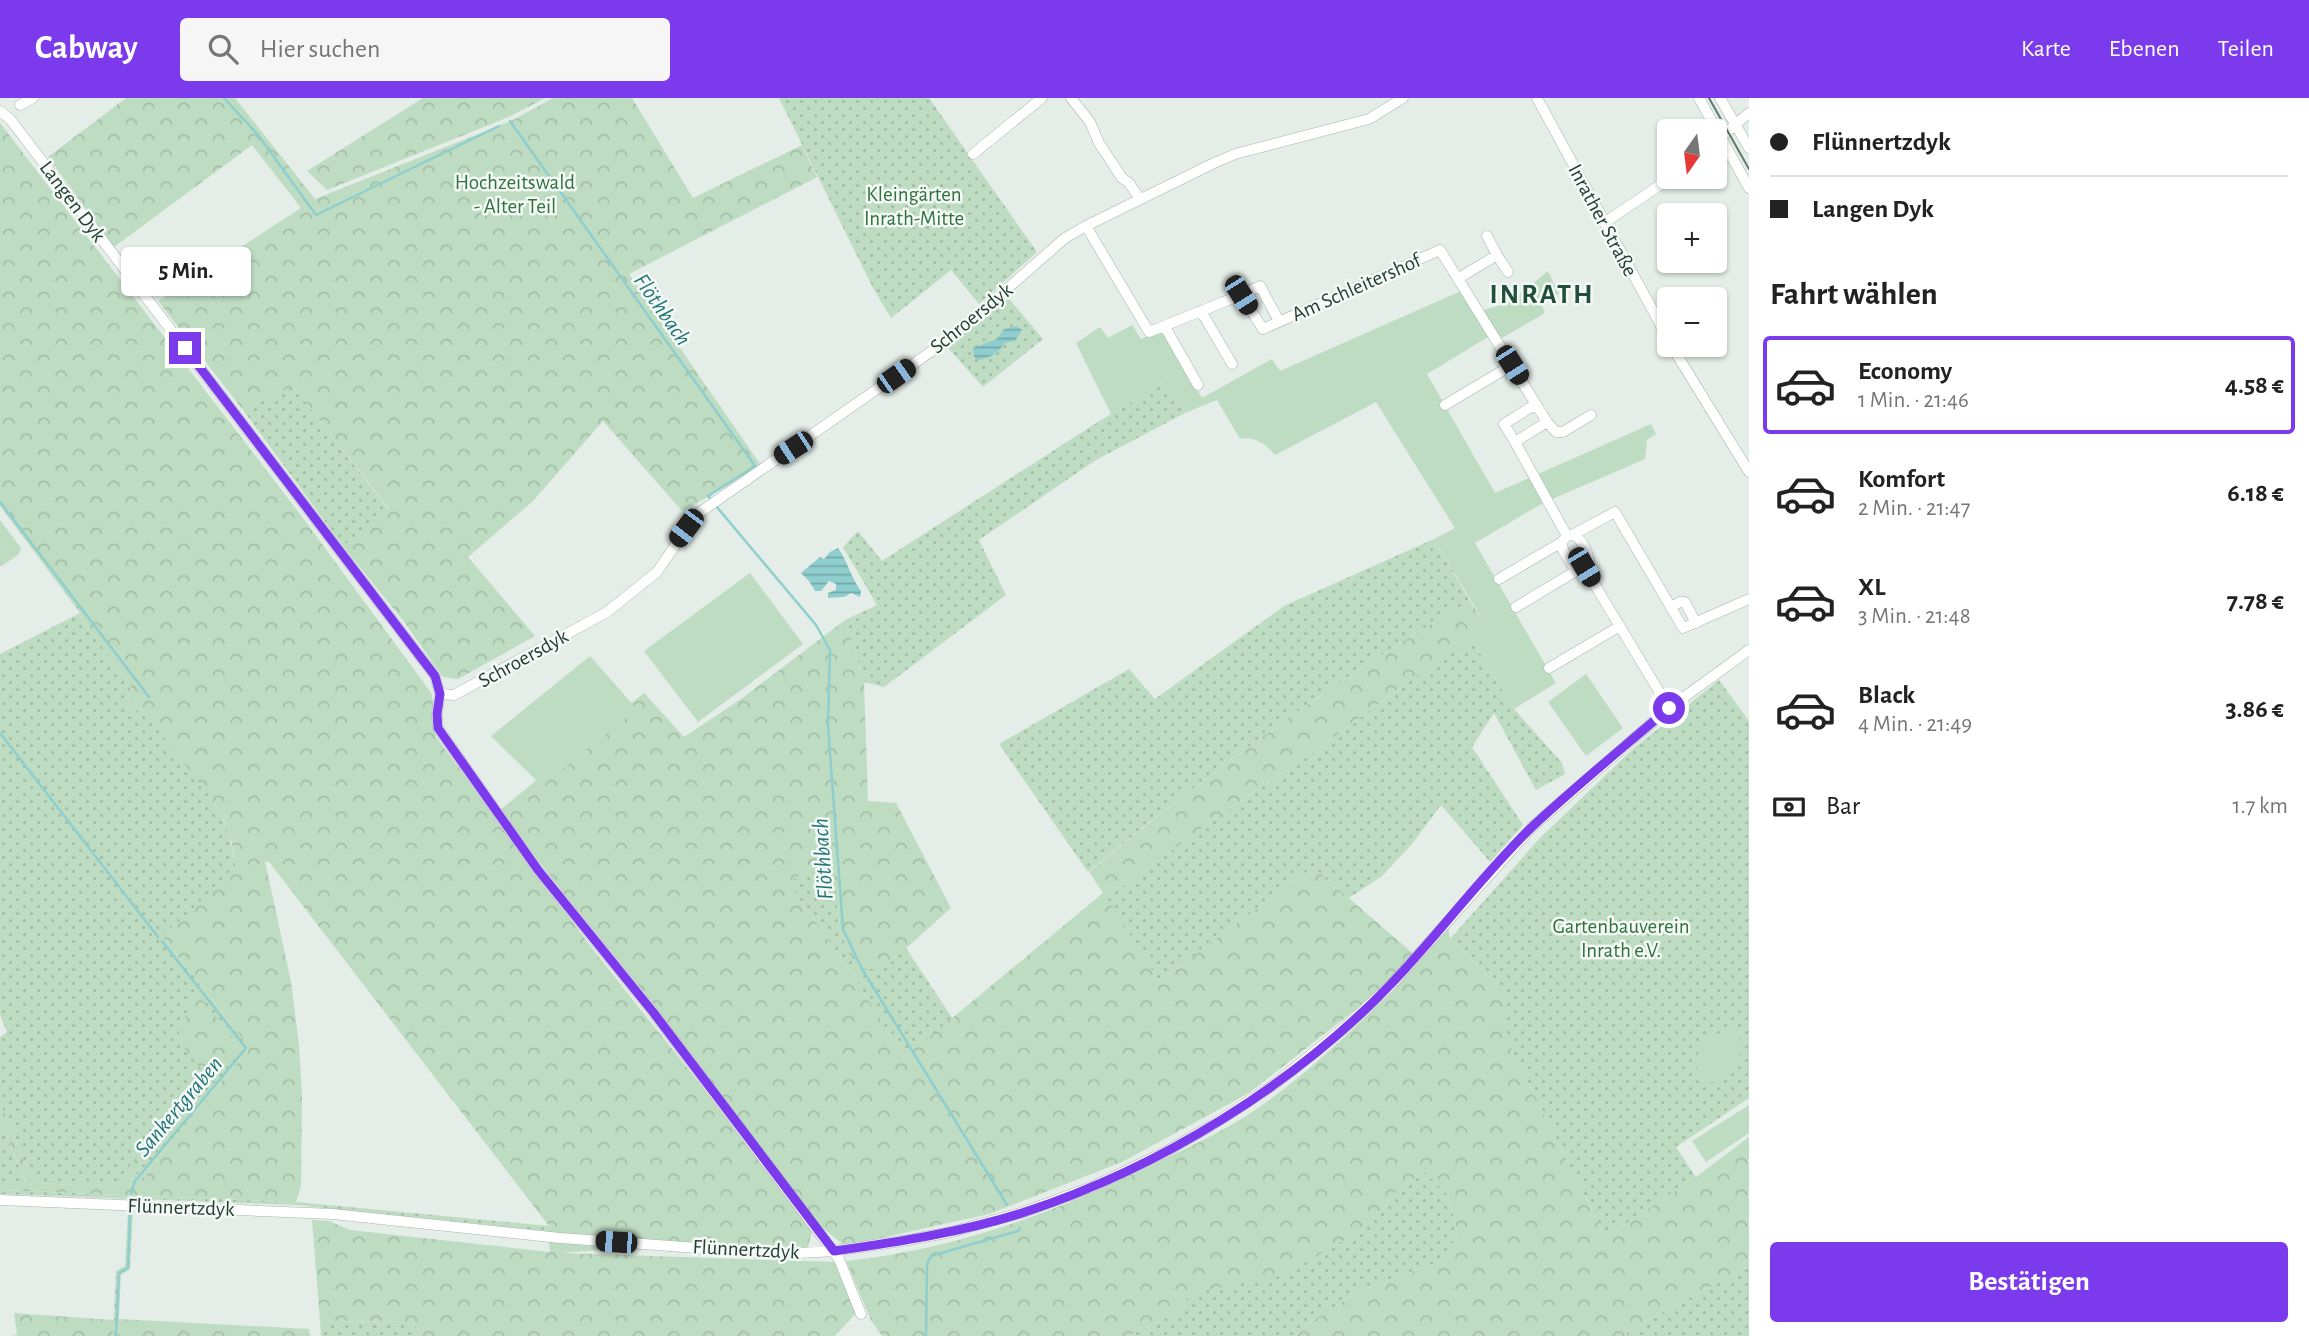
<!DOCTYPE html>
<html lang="de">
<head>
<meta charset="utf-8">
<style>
	:root { --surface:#fff; --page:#f6f6f6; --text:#222; --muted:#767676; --line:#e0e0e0; --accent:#7c3aed }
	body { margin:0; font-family:"Alegreya Sans",sans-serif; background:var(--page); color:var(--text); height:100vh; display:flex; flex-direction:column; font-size:26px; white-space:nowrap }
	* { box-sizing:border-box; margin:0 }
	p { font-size:23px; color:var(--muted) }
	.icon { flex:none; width:38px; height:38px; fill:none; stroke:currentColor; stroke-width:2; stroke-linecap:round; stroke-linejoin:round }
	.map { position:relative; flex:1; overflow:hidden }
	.details { display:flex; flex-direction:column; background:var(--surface); width:560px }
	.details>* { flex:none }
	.banner { display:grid; align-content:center; height:154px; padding:0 21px; background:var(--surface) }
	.needle { width:46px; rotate:194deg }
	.controls { position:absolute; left:1657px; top:21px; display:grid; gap:14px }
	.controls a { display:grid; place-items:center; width:70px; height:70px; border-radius:7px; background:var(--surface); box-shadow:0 2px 5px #0004; font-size:35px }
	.end { position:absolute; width:32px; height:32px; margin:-16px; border:9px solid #7c3aed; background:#fff; box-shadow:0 0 0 4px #fff }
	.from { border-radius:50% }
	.bubble { position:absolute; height:49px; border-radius:7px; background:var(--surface); box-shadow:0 2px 5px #0004; font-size:23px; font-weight:700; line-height:49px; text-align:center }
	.car { position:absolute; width:21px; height:42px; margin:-21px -10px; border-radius:9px; box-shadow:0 0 5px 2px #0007; background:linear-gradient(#222 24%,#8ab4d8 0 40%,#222 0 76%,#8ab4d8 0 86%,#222 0) }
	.banner b { display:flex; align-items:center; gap:24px; height:66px; font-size:26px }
	.banner b+b { border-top:2px solid var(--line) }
	.banner i { width:18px; height:18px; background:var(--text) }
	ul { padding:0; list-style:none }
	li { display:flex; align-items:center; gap:21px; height:98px; margin:0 14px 10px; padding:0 7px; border:4px solid transparent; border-radius:7px }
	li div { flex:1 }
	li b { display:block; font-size:26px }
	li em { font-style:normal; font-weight:700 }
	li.on { border-color:var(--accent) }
	li>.icon { width:63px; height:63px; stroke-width:1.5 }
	h2 { padding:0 21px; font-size:32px; line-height:84px }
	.pay { display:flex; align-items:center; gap:18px; height:77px; padding:0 21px; font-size:26px }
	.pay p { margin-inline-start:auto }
	.cta { display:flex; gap:14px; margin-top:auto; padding:14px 21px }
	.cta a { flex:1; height:80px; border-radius:7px; background:var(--accent); color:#fff; font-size:28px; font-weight:700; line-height:80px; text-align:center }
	header { display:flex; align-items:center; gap:42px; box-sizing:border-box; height:98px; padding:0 35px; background:var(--accent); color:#fff }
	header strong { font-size:33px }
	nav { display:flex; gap:38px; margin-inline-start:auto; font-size:24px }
	.search { width:490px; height:63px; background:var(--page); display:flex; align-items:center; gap:18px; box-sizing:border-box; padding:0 24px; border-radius:7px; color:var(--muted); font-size:26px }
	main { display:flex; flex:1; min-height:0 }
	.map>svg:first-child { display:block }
	.grass { fill:url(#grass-dots) }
	.forest { fill:url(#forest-crowns) }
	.park { fill:#bedcc2 }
	.water { fill:url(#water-rules) }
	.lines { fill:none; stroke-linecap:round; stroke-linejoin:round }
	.stream { stroke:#8fcece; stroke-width:2.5 }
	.minor-casing { stroke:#a7b5ad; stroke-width:11 }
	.minor { stroke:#fff; stroke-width:10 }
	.tram { stroke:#5f796e; stroke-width:2 }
	.route { stroke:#7c3aed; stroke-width:9 }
	.labels { text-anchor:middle; stroke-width:5; stroke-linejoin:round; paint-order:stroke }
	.park-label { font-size:21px; fill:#317240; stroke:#f4f9f6 }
	.street-label { font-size:21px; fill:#243d33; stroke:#f4f9f6 }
	.water-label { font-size:23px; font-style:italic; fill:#217476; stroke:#f4f9f6 }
	.district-label { font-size:28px; font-weight:bold; letter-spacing:2px; fill:#214e3d; stroke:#f4f9f6 }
</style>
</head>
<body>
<header>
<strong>Cabway</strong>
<div class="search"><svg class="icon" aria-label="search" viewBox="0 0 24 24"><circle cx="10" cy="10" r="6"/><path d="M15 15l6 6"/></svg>Hier suchen</div>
<nav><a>Karte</a><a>Ebenen</a><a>Teilen</a></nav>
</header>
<main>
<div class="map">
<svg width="1749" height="1238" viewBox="0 0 1749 1238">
	<defs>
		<pattern id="grass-dots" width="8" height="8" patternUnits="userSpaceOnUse" patternTransform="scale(1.75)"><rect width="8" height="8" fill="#bedcc2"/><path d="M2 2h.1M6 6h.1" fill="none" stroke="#a3bea7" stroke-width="1.8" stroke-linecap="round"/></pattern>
		<pattern id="forest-crowns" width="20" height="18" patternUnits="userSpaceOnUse" patternTransform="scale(1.75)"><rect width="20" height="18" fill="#bedcc2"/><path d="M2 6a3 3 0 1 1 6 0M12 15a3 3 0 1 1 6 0" fill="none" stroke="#a3bea7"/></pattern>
		<pattern id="water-rules" width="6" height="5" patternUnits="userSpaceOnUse" patternTransform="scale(1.75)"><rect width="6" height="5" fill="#8fcece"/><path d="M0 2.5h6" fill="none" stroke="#75a8a8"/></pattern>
	</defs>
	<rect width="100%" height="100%" fill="#e4ede7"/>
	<path class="grass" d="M779,0h150l108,154 -58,52 -28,-34 -60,48 -18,-30z
		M1005,196l38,45 -60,48 -35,-39z
		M1166,283l19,32 -89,47 -117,80 27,55 -122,92 -20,-5 -19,-62 32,-15 -34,-58 15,-16 24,30 211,-136z
		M293,288l96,124 -46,36 -100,-136z
		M1434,441l36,62c-134,78 -262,172 -382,271l-89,-128 130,-75 26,30 129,-93z
		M78,516l53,72 -5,32 15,-10c25,33 64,75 82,111 9,17 9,35 14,53l-75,64 85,108 1,6 -96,115 -11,20 -10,-6 31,-39 -47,44 -12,2 -69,-3 -34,-80v-66l7,-5 -7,-17v-361z
		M1472,542l42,69 48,54 3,11 -29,16 -42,-77 -22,34 51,78 -33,37 -49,-57 -29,39 -30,32 -33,22 -36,-31 -154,114 -56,-88 19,-6 102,-75 86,-57 92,-69z
		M1719,582l30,41v377l-73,49 20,30 -94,63 -2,-13 -93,-187v-46l-57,-55 90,-101 93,-89z
		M834,754l5,77 46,38 21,-19 47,71 -49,39 -53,-86 -63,-89z
		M0,1022l26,63 -20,-1 1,5 -7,-1z
		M1425,1074l23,23 10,40 -17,26 -80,29 -52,33 -13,13h-168l46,-22 17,-21 91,-18 93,-56 24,-31z
		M0,1092l296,12 253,24 -2,5 -251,-26 -296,-11z
		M128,1114h5l-3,57 -9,6 -3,61h-5l3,-65 9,-5z
		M1749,1168v70h-123l2,-5z
		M320,1223l93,1 9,14h-101z"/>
	<path class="forest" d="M126,0h109l80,101 198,-79 40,-22h79l61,100 109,-53 15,32 -188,97 133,193 -80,44 -79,-90 -70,80 -65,56 67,79 -77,43 -15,-2 -38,-54 -62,-77 46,-37 -96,-123 -50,24 -85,-109 143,-93 -49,-63 -138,102 -66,-90z
		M423,0h122l-34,18 -184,74 -20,-19z
		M0,25l300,391 132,180 4,43 158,214 156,196 62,84 -5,19 -118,-7 -128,10 274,9 22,50 -22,24h-413l-9,-14 -93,-1 -8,-101 17,1 21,9 200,22 -3,-21 2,-5 -279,-363 -5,-2 26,121 8,63 3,51 -1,90 -5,16 -296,-12v-4h7l-2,-4h21l-26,-62v-17l34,80 69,3 12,-2 41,-50 6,6 -31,39 10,6 11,-20 96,-115 -1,-6 -85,-108 74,-64 -4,-29 -8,-23 -11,-19 -72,-93 -15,10 5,-32 -53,-72 2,-1 -80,-107z
		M1470,503l19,29 -87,56 -92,69 -86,57 -102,75 -18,6 55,88 154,-114 103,89 -24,25 -143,112 -127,69 -133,52 -144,32 -26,-21 -60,-75 -259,-340 144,-117 40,44 57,-38 104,-79 19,62 4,119 28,2 55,105 -66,59 -29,4 -17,-42 -6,-76 -45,30 63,89 53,86 199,-165 -14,-21c119,-99 247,-193 381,-271z
		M1448,830l2,11 57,55v46l93,187 2,13 94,-63 53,-40v129l-121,65 -2,5h-330l13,-13 52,-33 80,-29 17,-26 -10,-40 -23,-23 -26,16 -24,31 -30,21 -63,36 -91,17 -17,21 -46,22h-246l-11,-16 -25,-59c116,-13 210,-49 314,-100 33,-16 68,-32 98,-53 50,-34 93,-78 137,-119l-3,-5z
		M196,893l45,58 -29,34 -35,-45z
		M14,1215l100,7 -1,16h-101l5,-1z
		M119,1221l190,10 1,7h-192z"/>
	<path class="park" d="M1548,173l11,23 -18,10 4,9 -43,25 -14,-1 -61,37 68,119 156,-69 5,10 -9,6 -2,19 -102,44 -68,40 81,140 -42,26 -42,-69 16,-11 -54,-90 21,-11 -79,-126 -101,53c-9,-11 -21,-19 -35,-16l-23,-39 -32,13 -19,-31 -55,32 -35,-71 24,-16 8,11 24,-13 9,14 21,-9 40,68 70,-39 8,12 181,-80 23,19 24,-7z
		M0,422l21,28 -2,6 -17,12h-2z
		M750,475l53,71 -105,78 -54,-71z
		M590,558l47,53 -95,77 -51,-50z
		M1586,576l37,54 -37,28 -38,-54z
		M1740,931v35l-37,24 -7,-11 4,-40z
		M1749,1007v28l-43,29 -14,-21z"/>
	<path class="water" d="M1017,228l5,4 -7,11 -11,2c-5,11 -14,14 -25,17l-5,-3 -1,-9 24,-9 7,-10z
		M838,450c10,14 13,30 23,43l-1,6 -9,-4 -7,4 -16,1v-5l8,-3v-6l-7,-3 -8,10h-6l-6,-10 -8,-8 19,-16 4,2 6,-7z"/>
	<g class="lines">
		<path class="stream" d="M224,0l34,37 58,80 183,-89
			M510,23l245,345 -47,30 3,3
			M0,404l149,195
			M716,408l100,119 14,25 -2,76 15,203 19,40 145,236
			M0,635l158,204
			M131,1095l4,-12 111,-133 -84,-107
			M116,1238l3,-63 9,-5 2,-54
			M926,1238l1,-72 4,-8 87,-25 2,-3"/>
		<g class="minor-casing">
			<path id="minor" d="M1071,0l19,24 9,21 23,35 7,5 11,16
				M1537,0l133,244
				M1699,0l50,90
				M1720,0l29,50
				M20,7l13,-7
				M0,13l10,8 425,557 5,18 -3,20 1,14 100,142 115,142 186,247 22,55
				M1715,44l34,-29
				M973,56l69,-56
				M1604,125l68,-46
				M1086,128l63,106 92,-37
				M1487,138l10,19
				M1459,180l38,-23 11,17
				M1201,213l31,53
				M1279,223l-19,-35 -19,9 22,34 177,-79 107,172
				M1165,229l33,58
				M1671,247l78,127
				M1445,307l67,-40
				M1515,344l-11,-18 32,-20
				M1574,436l41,-22 68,116 66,-29
				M1567,438l-52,-94 32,-20 9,10h7l28,-17
				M1584,469l-8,4 -13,-21 -1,-8 5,-6 7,-2c9,8 13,15 15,26l-5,7 85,141
				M1499,481l63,-37
				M1516,509l60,-36
				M1671,509l9,-5h5l11,21
				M1549,570l71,-42
				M440,596l14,1 153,-83 50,-40 39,-57 256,-178 113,-99 21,-12 126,-62 23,-10 134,-35 34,-21
				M0,1102l333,14 227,24 222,16 52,-3 74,-11 43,-8 73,-20 70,-26 71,-34 46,-26 64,-42 69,-56 48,-44 140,-157 137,-119 80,-58"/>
		</g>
		<use href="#minor" class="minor"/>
		<path class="tram" d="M1709,0l40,71"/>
	</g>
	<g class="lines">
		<path class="route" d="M185,250l250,328 5,18 -3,20 1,14 100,142 115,142 181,239c64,-9 129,-19 191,-39 134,-44 268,-126 366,-228 49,-51 91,-109 142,-158 44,-41 91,-79 136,-118"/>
	</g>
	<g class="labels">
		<g class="park-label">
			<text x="515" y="91">Hochzeitswald<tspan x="515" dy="24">- Alter Teil</tspan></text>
			<text x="914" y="103">Kleingärten<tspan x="914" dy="24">Inrath-Mitte</tspan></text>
			<text x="1621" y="835">Gartenbauverein<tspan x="1621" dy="24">Inrath e.V.</tspan></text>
		</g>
		<g class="street-label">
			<text transform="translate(73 103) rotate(53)" y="7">Langen Dyk</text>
			<text transform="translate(1603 122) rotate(62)" y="7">Inrather Straße</text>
			<text transform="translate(1356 189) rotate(-24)" y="7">Am Schleitershof</text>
			<text transform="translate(971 220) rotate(-39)" y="7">Schroersdyk</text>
			<text transform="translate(523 560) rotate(-29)" y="7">Schroersdyk</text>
			<text transform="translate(181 1109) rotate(2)" y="7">Flünnertzdyk</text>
			<text transform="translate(746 1151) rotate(3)" y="7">Flünnertzdyk</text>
		</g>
		<g class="water-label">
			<text transform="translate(663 211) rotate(55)" y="8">Flöthbach</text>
			<text transform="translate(822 761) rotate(-94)" y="8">Flöthbach</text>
			<text transform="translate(178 1008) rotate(-50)" y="8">Sankertgraben</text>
		</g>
		<g class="district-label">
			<text x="1542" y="205">INRATH</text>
		</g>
	</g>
</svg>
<div class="controls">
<a><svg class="needle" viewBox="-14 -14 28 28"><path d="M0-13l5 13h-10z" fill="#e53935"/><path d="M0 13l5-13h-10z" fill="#767676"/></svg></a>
<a>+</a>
<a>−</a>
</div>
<i class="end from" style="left:1669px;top:610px"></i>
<i class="end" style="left:185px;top:250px"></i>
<div class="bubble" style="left:121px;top:149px;width:130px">5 Min.</div>
<i class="car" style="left:1241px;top:197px;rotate:148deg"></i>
<i class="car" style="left:1512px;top:267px;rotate:148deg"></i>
<i class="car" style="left:896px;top:278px;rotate:55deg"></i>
<i class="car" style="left:793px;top:350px;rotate:237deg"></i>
<i class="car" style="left:686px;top:430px;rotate:217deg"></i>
<i class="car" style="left:1584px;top:469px;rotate:149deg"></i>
<i class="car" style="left:616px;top:1144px;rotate:274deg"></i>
</div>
<section class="details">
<div class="banner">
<b><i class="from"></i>Flünnertzdyk</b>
<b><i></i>Langen Dyk</b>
</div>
<h2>Fahrt wählen</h2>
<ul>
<li class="on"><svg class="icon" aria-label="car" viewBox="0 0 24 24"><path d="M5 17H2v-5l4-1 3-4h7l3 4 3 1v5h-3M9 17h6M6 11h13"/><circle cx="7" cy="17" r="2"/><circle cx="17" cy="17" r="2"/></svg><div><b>Economy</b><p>1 Min. · 21:46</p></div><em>4.58 €</em></li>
<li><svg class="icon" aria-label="car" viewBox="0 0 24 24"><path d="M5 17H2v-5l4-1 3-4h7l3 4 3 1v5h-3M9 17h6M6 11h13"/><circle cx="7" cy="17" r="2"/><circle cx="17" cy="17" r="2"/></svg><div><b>Komfort</b><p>2 Min. · 21:47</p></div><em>6.18 €</em></li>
<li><svg class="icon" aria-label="car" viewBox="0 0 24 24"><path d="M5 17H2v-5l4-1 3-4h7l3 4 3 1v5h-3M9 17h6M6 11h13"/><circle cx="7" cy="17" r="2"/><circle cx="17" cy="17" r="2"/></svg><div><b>XL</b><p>3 Min. · 21:48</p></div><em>7.78 €</em></li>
<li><svg class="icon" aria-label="car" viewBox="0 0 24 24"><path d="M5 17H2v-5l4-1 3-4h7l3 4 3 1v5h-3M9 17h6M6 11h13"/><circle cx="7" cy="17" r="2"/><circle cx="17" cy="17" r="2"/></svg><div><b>Black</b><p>4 Min. · 21:49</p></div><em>3.86 €</em></li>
</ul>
<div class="pay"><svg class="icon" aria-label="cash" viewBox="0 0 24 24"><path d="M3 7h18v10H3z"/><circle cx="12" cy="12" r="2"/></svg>Bar<p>1.7 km</p></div>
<div class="cta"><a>Bestätigen</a></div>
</section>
</main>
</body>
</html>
